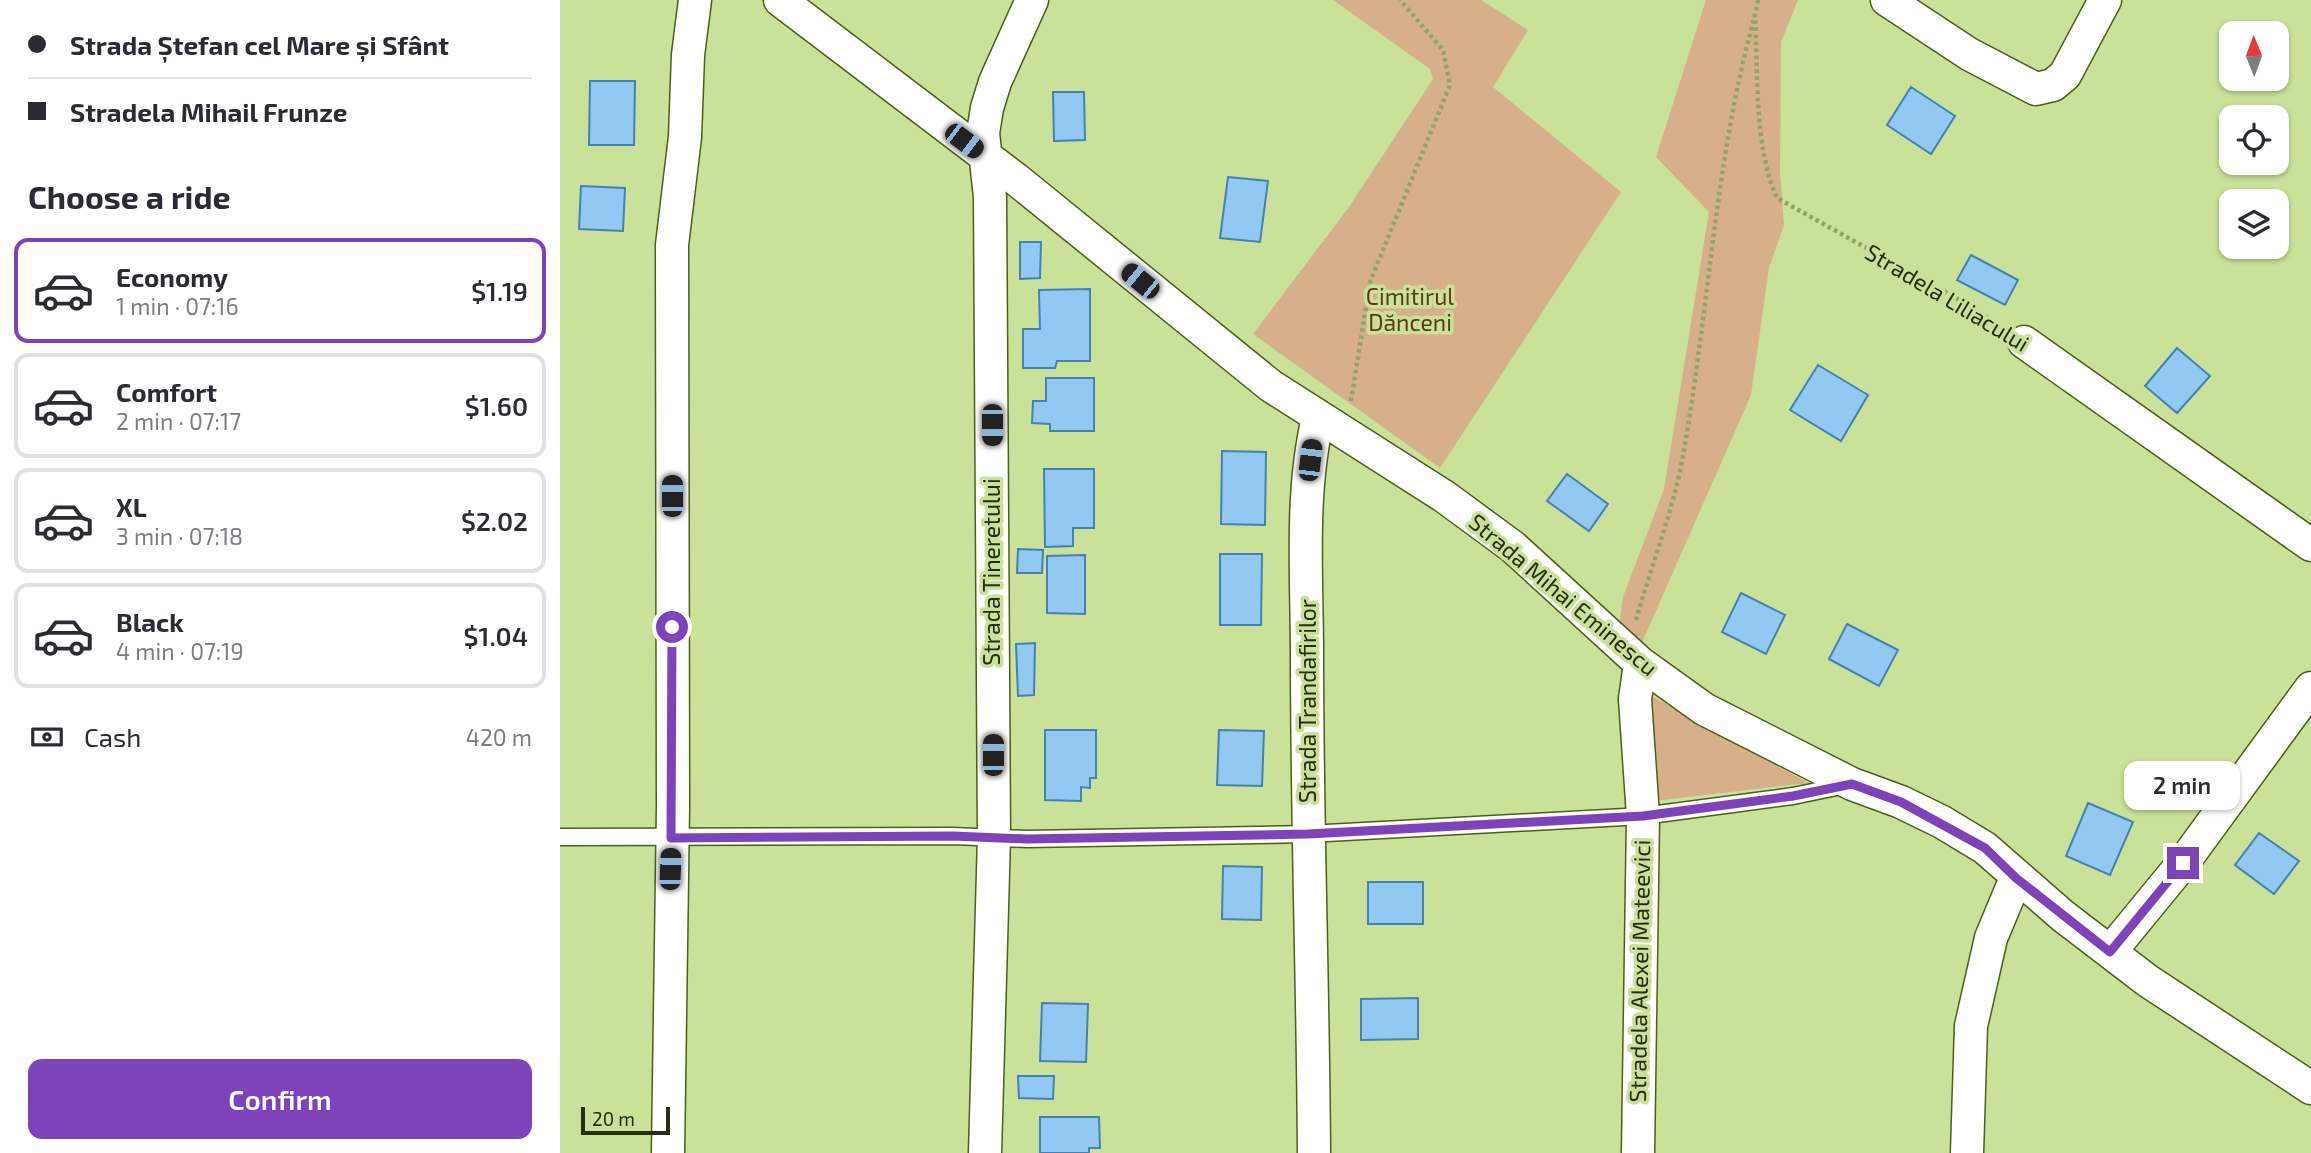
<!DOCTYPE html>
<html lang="en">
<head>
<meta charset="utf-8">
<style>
	:root { --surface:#fff; --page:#f7f7f7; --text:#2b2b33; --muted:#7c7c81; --line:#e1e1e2; --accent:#7e43b9 }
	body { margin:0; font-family:"Exo 2",sans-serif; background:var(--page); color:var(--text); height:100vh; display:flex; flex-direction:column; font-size:26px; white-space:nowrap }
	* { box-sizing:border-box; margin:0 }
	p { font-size:23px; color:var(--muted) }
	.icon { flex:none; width:38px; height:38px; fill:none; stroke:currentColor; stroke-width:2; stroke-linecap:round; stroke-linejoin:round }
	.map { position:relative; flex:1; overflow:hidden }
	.drawer { display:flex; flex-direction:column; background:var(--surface); width:560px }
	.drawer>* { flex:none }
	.hud { display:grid; align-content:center; height:154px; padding:0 28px; background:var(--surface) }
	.needle { width:46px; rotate:359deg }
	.controls { position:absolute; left:1659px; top:21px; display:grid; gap:14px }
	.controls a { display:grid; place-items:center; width:70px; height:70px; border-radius:14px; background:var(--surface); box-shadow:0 2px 5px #0004; font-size:35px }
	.scale { position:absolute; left:21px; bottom:18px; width:89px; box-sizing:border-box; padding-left:7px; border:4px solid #252e11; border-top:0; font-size:19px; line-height:24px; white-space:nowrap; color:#252e11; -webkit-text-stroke:5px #c9e198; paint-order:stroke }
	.end { position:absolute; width:32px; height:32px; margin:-16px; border:9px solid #7e43b9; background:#fff; box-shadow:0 0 0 4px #fff }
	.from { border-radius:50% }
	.bubble { position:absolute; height:49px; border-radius:14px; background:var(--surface); box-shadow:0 2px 5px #0004; font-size:23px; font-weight:600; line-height:49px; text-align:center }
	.car { position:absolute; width:21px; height:42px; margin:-21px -10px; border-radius:9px; box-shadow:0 0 5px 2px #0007; background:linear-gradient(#222 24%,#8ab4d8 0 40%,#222 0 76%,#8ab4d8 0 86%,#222 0) }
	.hud b { display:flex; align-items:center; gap:24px; height:66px; font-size:26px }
	.hud b+b { border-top:2px solid var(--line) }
	.hud i { width:18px; height:18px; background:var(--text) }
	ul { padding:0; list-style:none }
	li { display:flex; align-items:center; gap:21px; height:105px; margin:0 14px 10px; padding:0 14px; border:4px solid var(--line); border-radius:14px }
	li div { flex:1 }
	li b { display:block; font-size:26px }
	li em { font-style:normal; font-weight:600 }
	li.on { border-color:var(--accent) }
	li>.icon { width:63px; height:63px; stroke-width:1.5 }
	h2 { padding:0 28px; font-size:32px; line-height:84px }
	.pay { display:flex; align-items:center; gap:18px; height:77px; padding:0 28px; font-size:26px }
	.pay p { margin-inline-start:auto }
	.button { display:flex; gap:14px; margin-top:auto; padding:14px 28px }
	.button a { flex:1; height:80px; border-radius:14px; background:var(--accent); color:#fff; font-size:28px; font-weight:600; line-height:80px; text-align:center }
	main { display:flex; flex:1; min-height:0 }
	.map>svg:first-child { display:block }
	.green { fill:#d8af8b }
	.building { fill:#93c8f3; stroke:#4382b2; stroke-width:2 }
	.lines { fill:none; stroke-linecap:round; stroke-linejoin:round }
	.lane-casing { stroke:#4c5f17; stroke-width:19 }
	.street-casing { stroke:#4c5f17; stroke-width:35 }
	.path { stroke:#90a369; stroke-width:4.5; stroke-dasharray:3.5 3.5; stroke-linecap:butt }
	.lane { stroke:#fff; stroke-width:16 }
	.street { stroke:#fff; stroke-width:32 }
	.route { stroke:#7e43b9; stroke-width:9 }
	.labels { text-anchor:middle; stroke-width:7; stroke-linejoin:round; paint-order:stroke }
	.park-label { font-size:23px; fill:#5c3a18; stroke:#c9e198 }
	.street-label { font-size:23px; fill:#252e11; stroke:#c9e198 }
</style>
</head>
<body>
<main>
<section class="drawer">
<div class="hud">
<b><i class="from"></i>Strada Ștefan cel Mare și Sfânt</b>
<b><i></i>Stradela Mihail Frunze</b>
</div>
<h2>Choose a ride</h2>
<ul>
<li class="on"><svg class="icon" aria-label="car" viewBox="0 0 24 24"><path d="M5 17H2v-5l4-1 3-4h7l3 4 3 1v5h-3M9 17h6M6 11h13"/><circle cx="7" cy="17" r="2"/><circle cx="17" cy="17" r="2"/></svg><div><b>Economy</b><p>1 min · 07:16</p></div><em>$1.19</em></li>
<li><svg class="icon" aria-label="car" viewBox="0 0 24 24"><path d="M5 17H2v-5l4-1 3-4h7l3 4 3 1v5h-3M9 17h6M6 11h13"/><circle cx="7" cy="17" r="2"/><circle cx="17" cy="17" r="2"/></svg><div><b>Comfort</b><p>2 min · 07:17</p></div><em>$1.60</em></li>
<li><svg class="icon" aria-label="car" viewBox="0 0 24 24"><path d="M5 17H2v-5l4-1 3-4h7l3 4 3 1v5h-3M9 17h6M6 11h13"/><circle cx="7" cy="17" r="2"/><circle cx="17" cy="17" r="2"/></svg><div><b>XL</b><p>3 min · 07:18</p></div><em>$2.02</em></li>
<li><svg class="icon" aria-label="car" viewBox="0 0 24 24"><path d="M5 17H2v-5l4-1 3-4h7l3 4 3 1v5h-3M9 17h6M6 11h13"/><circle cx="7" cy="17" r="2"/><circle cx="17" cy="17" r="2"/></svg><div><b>Black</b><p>4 min · 07:19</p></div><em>$1.04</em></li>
</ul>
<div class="pay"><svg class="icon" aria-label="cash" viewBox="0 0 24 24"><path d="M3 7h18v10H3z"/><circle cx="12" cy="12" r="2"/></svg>Cash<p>420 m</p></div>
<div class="button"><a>Confirm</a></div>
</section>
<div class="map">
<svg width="1751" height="1153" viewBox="0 0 1751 1153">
	<rect width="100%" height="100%" fill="#c9e198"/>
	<path class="green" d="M773,0h148l47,30 -35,57 128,105 -181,276 -187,-134 96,-127 84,-128 -3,-10z
		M1146,0h92l-17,42 -1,130 4,53 -15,43 -18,127 -110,250 -22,-20 4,-28 41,-108 45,-277 -53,-55z
		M1088,694l160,89 -155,18z"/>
	<path class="building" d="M30,81h45l-1,64h-45z
		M1351,87l44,29 -24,38 -44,-29z
		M493,92h31l1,48 -31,1z
		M668,177l40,4 -8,61 -40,-4z
		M21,186l44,2 -2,43 -44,-2z
		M460,242h21l-1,36 -20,1z
		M1411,255l47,25 -13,25 -48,-25z
		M530,289v72h-33l-2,7h-32v-39h17l-1,-39z
		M1617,348l33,28 -33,37 -32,-27z
		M1258,365l50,30 -27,46 -51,-31z
		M486,378h48v53h-44v-7l-18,-1 1,-22h13z
		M662,451l44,1 -1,73 -44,-1z
		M484,469h50v59h-21v18l-28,1z
		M1007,474l41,30 -19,27 -42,-30z
		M458,549l25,1 -1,23h-25z
		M660,554h42l-1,71h-41z
		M525,555v59l-38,-1v-57z
		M1181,593l44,22 -19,39 -44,-22z
		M1287,624l51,26 -19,36 -50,-27z
		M475,643l-1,52 -16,1 -2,-52z
		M485,730h51v48h-6v10l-9,-1v14l-36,-1z
		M659,730l45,1 -2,55 -45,-1z
		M1528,803l45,19 -23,53 -44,-19z
		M1699,833l40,28 -25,33 -39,-29z
		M663,866l39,1 -1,53 -39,-1z
		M808,882h55v42h-55z
		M858,998v41l-57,1v-41z
		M482,1003l46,1 -2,58 -46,-1z
		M458,1076h36l-1,23 -34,-1z
		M480,1117h59l1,31h-11v5h-49z"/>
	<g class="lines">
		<g class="lane-casing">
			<path id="lane" d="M0,837l393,-1 74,3 281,-5 335,-18 150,-20 53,-11"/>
		</g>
		<g class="street-casing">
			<path id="street" d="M220,0l237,180 254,206 174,111 68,50 127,116 64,46 148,75 49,18 41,20 43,26 78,68 85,65 163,107
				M1327,0l82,54 67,35 17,-4 12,-10 40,-75
				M1464,342l287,203
				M1550,952l73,-89 128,-175
				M108,1153l5,-346 -1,-562 13,-108 3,-82 7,-55
				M425,1153l9,-316 -4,-640 -7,-64 4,-25 8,-26 37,-82
				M754,1153c-1,-166 -7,-332 -7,-498 0,-78 -7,-161 11,-237
				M1078,1153l5,-337 -8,-117 5,-36
				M1407,1153l4,-127 20,-88 25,-60"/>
		</g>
		<path class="path" d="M1198,0l-3,15c3,54 -1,134 22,183l188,105 35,23
			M791,401l19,-119 80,-197 -7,-35 -43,-50
			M1076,620c15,-54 37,-108 47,-164 26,-146 32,-298 72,-441"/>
		<use href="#lane" class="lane"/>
		<use href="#street" class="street"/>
	</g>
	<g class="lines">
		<path class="route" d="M112,627l-1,211 282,-2 74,3 281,-5 335,-18 150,-20 59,-12 49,18 84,46 31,30 94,74 73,-89"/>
	</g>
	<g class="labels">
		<g class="park-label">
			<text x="850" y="305">Cimitirul<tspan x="850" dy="26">Dănceni</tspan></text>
		</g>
		<g class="street-label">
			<text transform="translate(1387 298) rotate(31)" y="8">Stradela Liliacului</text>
			<text transform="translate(432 572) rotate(-90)" y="8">Strada Tineretului</text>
			<text transform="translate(1003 595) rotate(40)" y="8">Strada Mihai Eminescu</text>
			<text transform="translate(748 701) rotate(-90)" y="8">Strada Trandafirilor</text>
			<text transform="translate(1080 971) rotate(-89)" y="8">Stradela Alexei Mateevici</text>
		</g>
	</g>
</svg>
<div class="controls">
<a><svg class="needle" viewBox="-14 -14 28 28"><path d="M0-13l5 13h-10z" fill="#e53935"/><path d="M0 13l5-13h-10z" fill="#7c7c81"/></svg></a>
<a><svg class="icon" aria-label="locate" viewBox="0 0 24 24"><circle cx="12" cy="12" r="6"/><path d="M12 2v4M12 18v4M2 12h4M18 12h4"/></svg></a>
<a><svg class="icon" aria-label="layers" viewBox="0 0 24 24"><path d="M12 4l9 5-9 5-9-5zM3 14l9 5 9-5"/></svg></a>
</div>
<div class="scale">20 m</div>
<i class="end from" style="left:112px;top:627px"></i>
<i class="end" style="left:1623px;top:863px"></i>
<div class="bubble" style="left:1564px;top:761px;width:116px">2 min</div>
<i class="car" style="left:404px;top:141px;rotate:127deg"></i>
<i class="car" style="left:580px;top:281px;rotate:309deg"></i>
<i class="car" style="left:432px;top:425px;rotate:180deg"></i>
<i class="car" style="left:750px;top:460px;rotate:7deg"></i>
<i class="car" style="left:112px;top:496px;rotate:0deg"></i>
<i class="car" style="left:433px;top:755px;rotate:0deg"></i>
<i class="car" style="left:110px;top:869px;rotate:2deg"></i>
</div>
</main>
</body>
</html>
